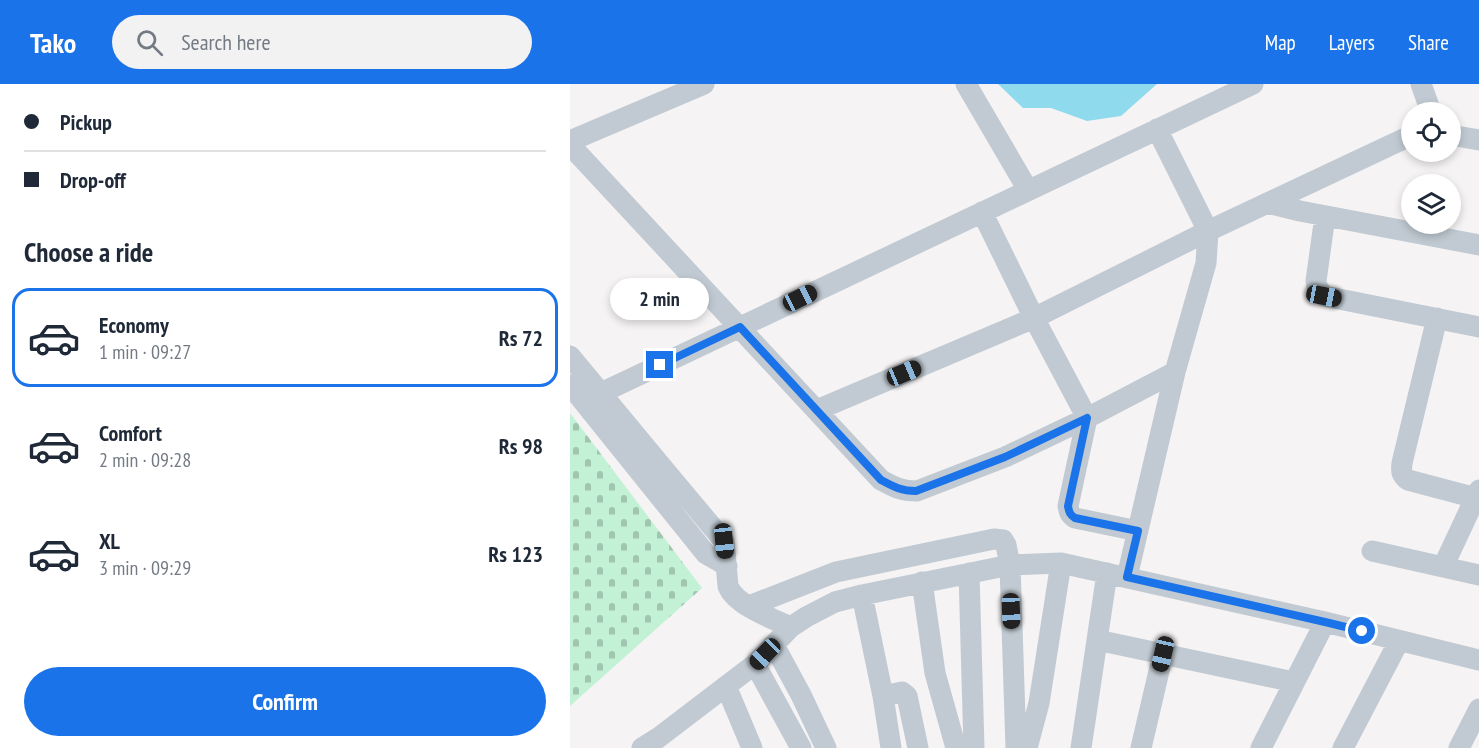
<!DOCTYPE html>
<html lang="en">
<head>
<meta charset="utf-8">
<style>
	:root { --surface:#fff; --page:#f2f2f3; --text:#1f2937; --muted:#747a83; --line:#e0e1e3; --accent:#1a73e8 }
	body { margin:0; font-family:"PT Sans Narrow",sans-serif; background:var(--page); color:var(--text); height:100vh; display:flex; flex-direction:column; font-size:22px; white-space:nowrap }
	* { box-sizing:border-box; margin:0 }
	p { font-size:20px; color:var(--muted) }
	.icon { flex:none; width:33px; height:33px; fill:none; stroke:currentColor; stroke-width:2; stroke-linecap:round; stroke-linejoin:round }
	.map { position:relative; flex:1; overflow:hidden }
	.side { display:flex; flex-direction:column; background:var(--surface); width:570px }
	.side>* { flex:none }
	.banner { display:grid; align-content:center; height:132px; padding:0 24px; background:var(--surface) }
	.fabs { position:absolute; left:831px; top:18px; display:grid; gap:12px }
	.fabs a { display:grid; place-items:center; width:60px; height:60px; border-radius:50%; background:var(--surface); box-shadow:0 3px 9px #0003; font-size:30px }
	.end { position:absolute; width:27px; height:27px; margin:-14px; border:8px solid #1a73e8; background:#fff; box-shadow:0 0 0 3px #fff }
	.from { border-radius:50% }
	.bubble { position:absolute; height:42px; border-radius:21px; background:var(--surface); box-shadow:0 3px 9px #0003; font-size:20px; font-weight:700; line-height:42px; text-align:center }
	.car { position:absolute; width:18px; height:36px; margin:-18px -9px; border-radius:8px; box-shadow:0 0 4px 2px #0007; background:linear-gradient(#222 24%,#8ab4d8 0 40%,#222 0 76%,#8ab4d8 0 86%,#222 0) }
	.banner b { display:flex; align-items:center; gap:21px; height:57px; font-size:22px }
	.banner b+b { border-top:2px solid var(--line) }
	.banner i { width:15px; height:15px; background:var(--text) }
	ul { padding:0; list-style:none }
	li { display:flex; align-items:center; gap:18px; height:99px; margin:0 12px 9px; padding:0 12px; border:3px solid transparent; border-radius:18px }
	li div { flex:1 }
	li b { display:block; font-size:22px }
	li em { font-style:normal; font-weight:700 }
	li.active { border-color:var(--accent) }
	li>.icon { width:54px; height:54px; stroke-width:1.5 }
	h2 { padding:0 24px; font-size:27px; line-height:72px }
	.button { display:flex; gap:12px; margin-top:auto; padding:12px 24px }
	.button a { flex:1; height:69px; border-radius:36px; background:var(--accent); color:#fff; font-size:24px; font-weight:700; line-height:69px; text-align:center }
	header { display:flex; align-items:center; gap:36px; box-sizing:border-box; height:84px; padding:0 30px; background:var(--accent); color:#fff }
	header strong { font-size:28px }
	nav { display:flex; gap:33px; margin-inline-start:auto; font-size:21px }
	.search { width:420px; height:54px; background:var(--page); display:flex; align-items:center; gap:15px; box-sizing:border-box; padding:0 21px; border-radius:33px; color:var(--muted); font-size:22px }
	main { display:flex; flex:1; min-height:0 }
	.map>svg:first-child { display:block }
	.cemetery { fill:url(#cemetery-stones) }
	.water { fill:#90daee }
	.lines { fill:none; stroke-linecap:round; stroke-linejoin:round }
	.minor { stroke:#c1cad2; stroke-width:21 }
	.route { stroke:#1a73e8; stroke-width:8 }
</style>
</head>
<body>
<header>
<strong>Tako</strong>
<div class="search"><svg class="icon" aria-label="search" viewBox="0 0 24 24"><circle cx="10" cy="10" r="6"/><path d="M15 15l6 6"/></svg>Search here</div>
<nav><a>Map</a><a>Layers</a><a>Share</a></nav>
</header>
<main>
<section class="side">
<div class="banner">
<b><i class="from"></i>Pickup</b>
<b><i></i>Drop-off</b>
</div>
<h2>Choose a ride</h2>
<ul>
<li class="active"><svg class="icon" aria-label="car" viewBox="0 0 24 24"><path d="M5 17H2v-5l4-1 3-4h7l3 4 3 1v5h-3M9 17h6M6 11h13"/><circle cx="7" cy="17" r="2"/><circle cx="17" cy="17" r="2"/></svg><div><b>Economy</b><p>1 min · 09:27</p></div><em>Rs 72</em></li>
<li><svg class="icon" aria-label="car" viewBox="0 0 24 24"><path d="M5 17H2v-5l4-1 3-4h7l3 4 3 1v5h-3M9 17h6M6 11h13"/><circle cx="7" cy="17" r="2"/><circle cx="17" cy="17" r="2"/></svg><div><b>Comfort</b><p>2 min · 09:28</p></div><em>Rs 98</em></li>
<li><svg class="icon" aria-label="car" viewBox="0 0 24 24"><path d="M5 17H2v-5l4-1 3-4h7l3 4 3 1v5h-3M9 17h6M6 11h13"/><circle cx="7" cy="17" r="2"/><circle cx="17" cy="17" r="2"/></svg><div><b>XL</b><p>3 min · 09:29</p></div><em>Rs 123</em></li>
</ul>
<div class="button"><a>Confirm</a></div>
</section>
<div class="map">
<svg width="909" height="664" viewBox="0 0 909 664">
	<defs>
		<pattern id="cemetery-stones" width="16" height="16" patternUnits="userSpaceOnUse" patternTransform="scale(1.5)"><rect width="16" height="16" fill="#c3f1d5"/><path d="M2 7V4a2 2 0 0 1 4 0v3zM10 15v-3a2 2 0 0 1 4 0v3z" fill="#a0c6b0"/></pattern>
	</defs>
	<rect width="100%" height="100%" fill="#f5f3f3"/>
	<path class="cemetery" d="M0,329l132,175 -132,118z"/>
	<path class="water" d="M428,0h159l-36,32 -34,5 -36,-13h-28z"/>
	<g class="lines">
		<path class="minor" d="M396,0l62,106
			M851,0l10,28
			M880,51l29,5
			M0,57l134,-57
			M0,61l311,335c13,7 20,11 36,11l88,-34 82,-39 88,-46
			M697,119l33,8 179,34
			M412,128l52,106 53,100 -19,88c1,6 2,9 7,12l63,13
			M755,132l-9,65 1,6 7,9 155,31
			M867,234l-35,145c-1,8 -1,12 6,17l68,18
			M0,272l92,111 62,74 4,45c7,19 45,33 63,41
			M0,301l136,169 21,12
			M13,316l18,-7 652,-309
			M247,326l217,-92 174,-87 204,-96
			M802,467l107,24
			M873,483l36,-77
			M399,489l5,175
			M557,493l48,-205 31,-109 2,-32 -51,-102
			M352,498l13,91 21,75
			M292,511l21,101 8,52
			M179,522l87,-34 158,-33 9,1 3,5 4,20 6,183
			M527,556l197,42
			M204,561l27,50 25,53
			M185,580l46,84
			M156,602l26,62
			M313,612l19,-4 5,4 11,52
			M72,664l16,-10 97,-74 36,-37 15,-10 29,-15 27,-7 148,-30 51,-2 264,59 154,38
			M457,664l12,-45 22,-140
			M511,664l26,-175
			M571,664l22,-94
			M691,664l64,-126
			M773,664l56,-107
			M889,664l20,-39"/>
	</g>
	<g class="lines">
		<path class="route" d="M90,281l80,-38 141,153c13,7 20,11 35,11l89,-34 82,-39 -19,88c1,6 2,9 7,12l63,13 -11,46 198,45 37,9"/>
	</g>
</svg>
<div class="fabs">
<a><svg class="icon" aria-label="locate" viewBox="0 0 24 24"><circle cx="12" cy="12" r="6"/><path d="M12 2v4M12 18v4M2 12h4M18 12h4"/></svg></a>
<a><svg class="icon" aria-label="layers" viewBox="0 0 24 24"><path d="M12 4l9 5-9 5-9-5zM3 14l9 5 9-5"/></svg></a>
</div>
<i class="end from" style="left:792px;top:547px"></i>
<i class="end" style="left:90px;top:281px"></i>
<div class="bubble" style="left:40px;top:194px;width:99px">2 min</div>
<i class="car" style="left:754px;top:212px;rotate:101deg"></i>
<i class="car" style="left:230px;top:214px;rotate:64deg"></i>
<i class="car" style="left:334px;top:289px;rotate:67deg"></i>
<i class="car" style="left:154px;top:457px;rotate:174deg"></i>
<i class="car" style="left:441px;top:527px;rotate:178deg"></i>
<i class="car" style="left:195px;top:570px;rotate:224deg"></i>
<i class="car" style="left:593px;top:570px;rotate:193deg"></i>
</div>
</main>
</body>
</html>
